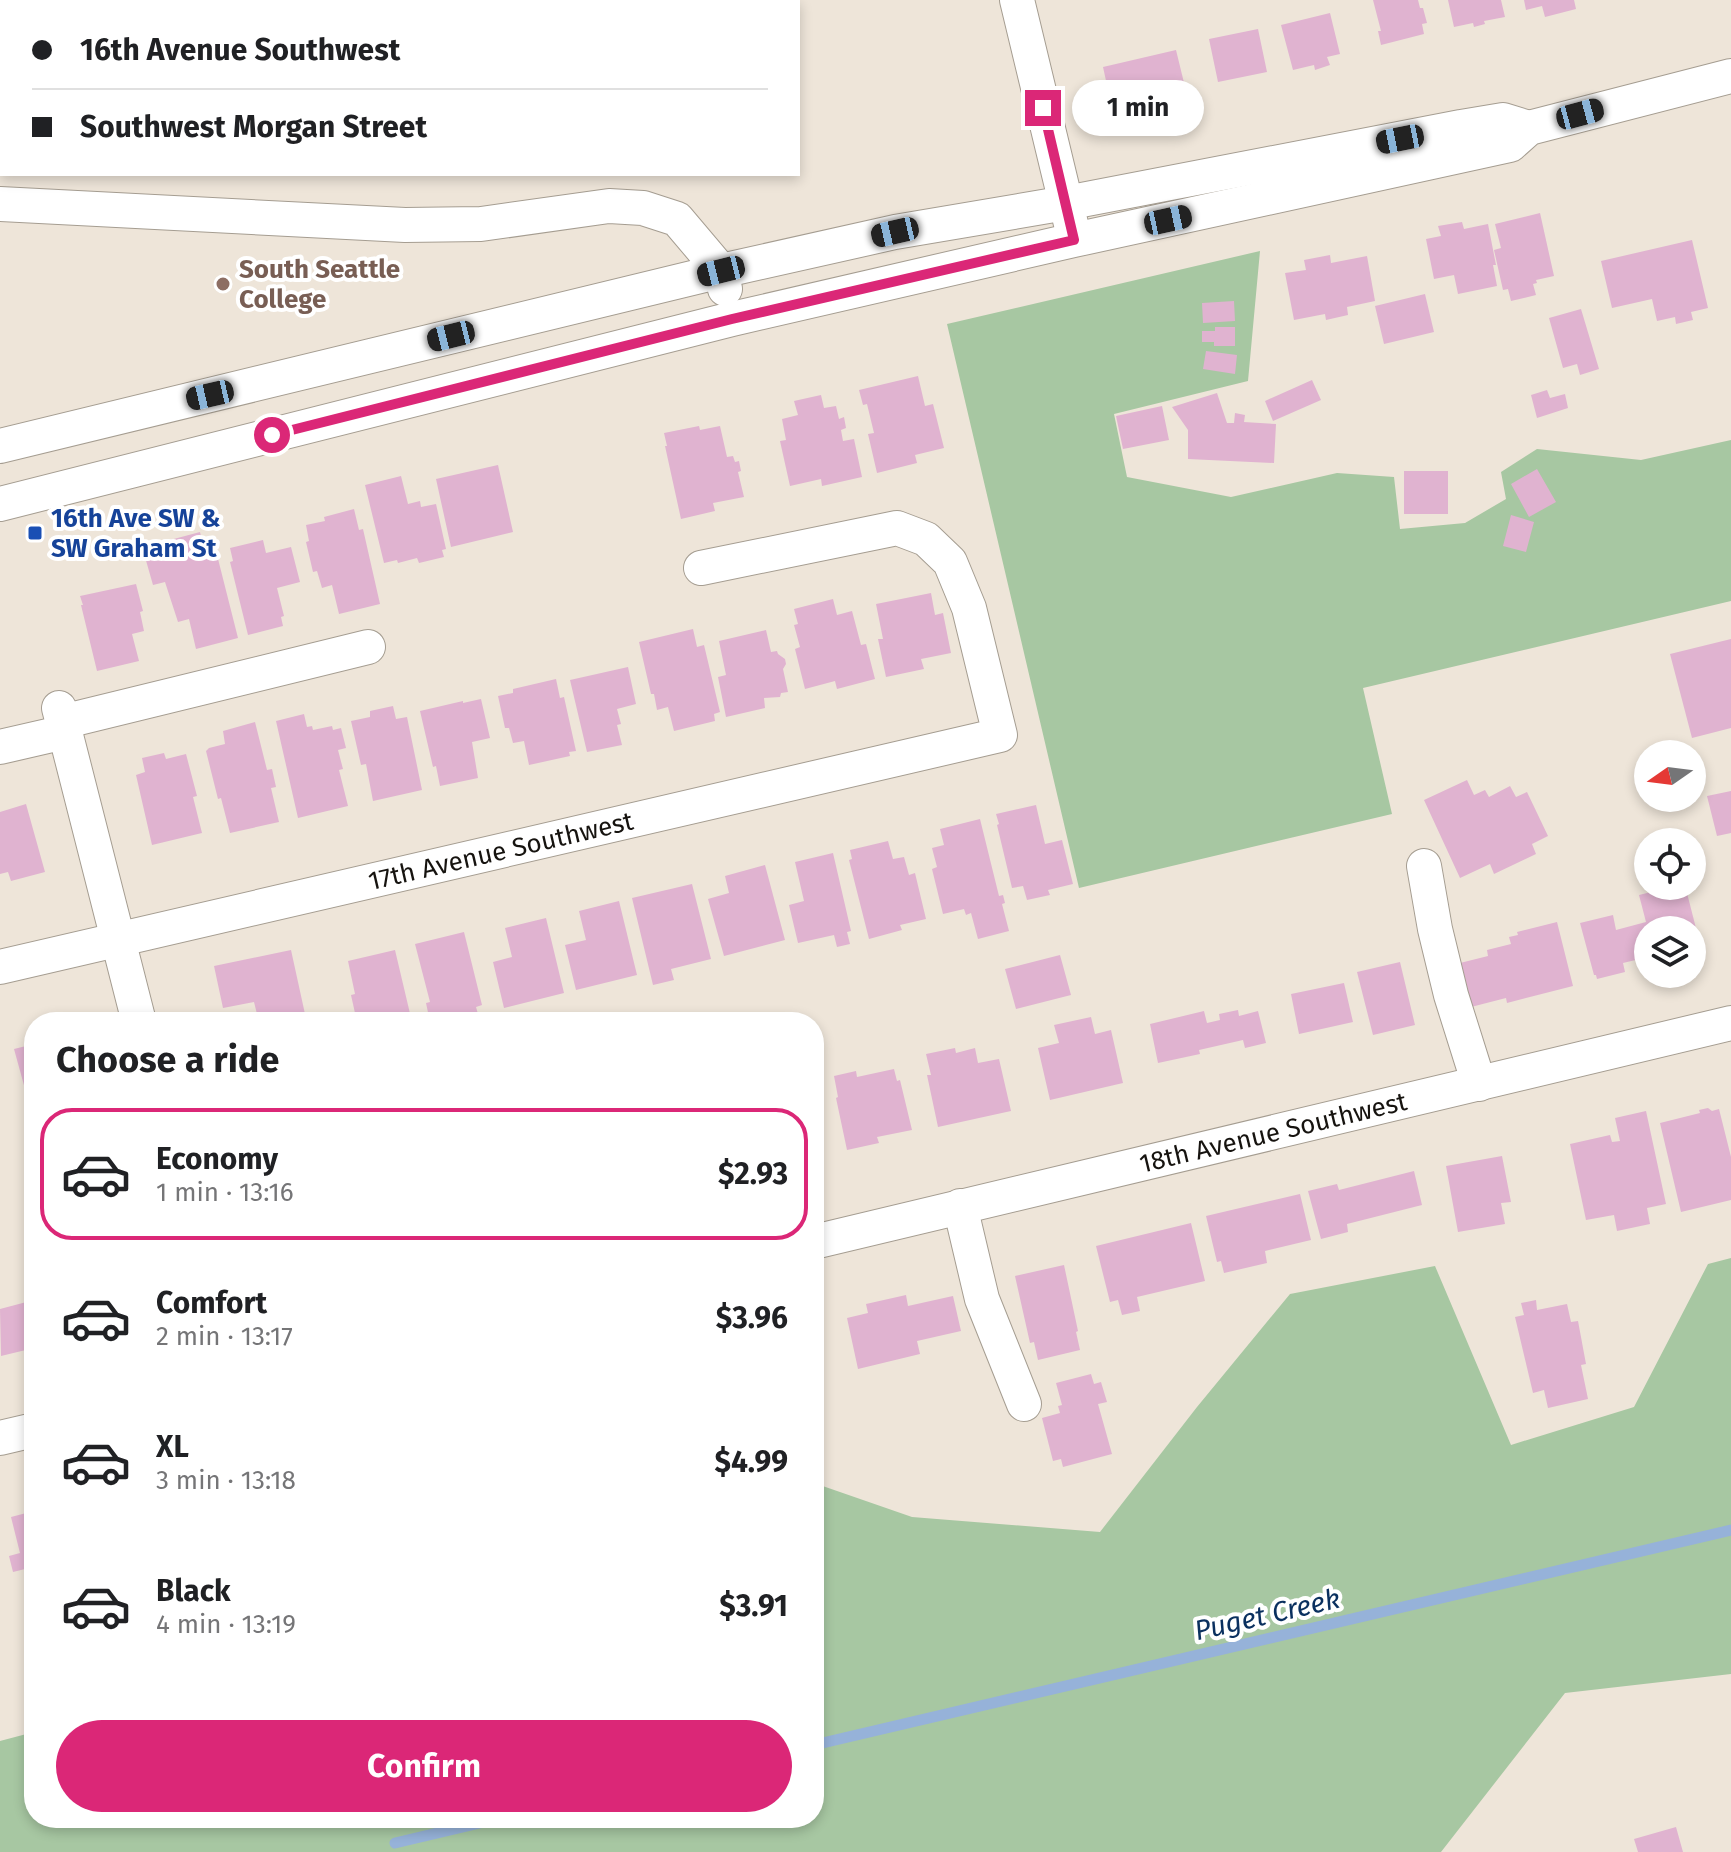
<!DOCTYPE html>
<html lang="en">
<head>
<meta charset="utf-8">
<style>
	:root { --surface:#fff; --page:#f2f2f2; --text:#202124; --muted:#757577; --line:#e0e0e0; --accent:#db2777 }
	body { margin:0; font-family:"Fira Sans",sans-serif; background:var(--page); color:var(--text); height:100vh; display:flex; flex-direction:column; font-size:30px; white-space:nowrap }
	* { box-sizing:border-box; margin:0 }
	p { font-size:26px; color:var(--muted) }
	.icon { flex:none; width:44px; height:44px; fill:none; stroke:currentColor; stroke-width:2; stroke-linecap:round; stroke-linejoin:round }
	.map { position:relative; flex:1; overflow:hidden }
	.details { position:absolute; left:24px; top:1012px; width:800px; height:816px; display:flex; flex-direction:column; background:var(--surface); border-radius:32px; box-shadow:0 4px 12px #0003 }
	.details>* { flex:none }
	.banner { position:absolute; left:0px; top:0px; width:800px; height:176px; box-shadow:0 4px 12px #0003; display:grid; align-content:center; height:176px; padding:0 32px; background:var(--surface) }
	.needle { width:52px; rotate:256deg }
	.buttons { position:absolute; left:1634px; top:740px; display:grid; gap:16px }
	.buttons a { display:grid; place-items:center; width:72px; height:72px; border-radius:50%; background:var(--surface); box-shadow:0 4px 12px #0003; font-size:40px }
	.end { position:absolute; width:36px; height:36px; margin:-18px; border:10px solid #db2777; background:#fff; box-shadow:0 0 0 4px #fff }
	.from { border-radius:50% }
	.bubble { position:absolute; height:56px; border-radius:28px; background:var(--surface); box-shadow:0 4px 12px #0003; font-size:26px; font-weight:700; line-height:56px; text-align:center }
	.car { position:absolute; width:24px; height:48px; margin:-24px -12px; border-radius:10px; box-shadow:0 0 6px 2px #0007; background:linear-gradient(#222 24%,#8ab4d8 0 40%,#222 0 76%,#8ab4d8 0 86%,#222 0) }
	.banner b { display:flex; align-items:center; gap:28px; height:76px; font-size:30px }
	.banner b+b { border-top:2px solid var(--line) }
	.banner i { width:20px; height:20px; background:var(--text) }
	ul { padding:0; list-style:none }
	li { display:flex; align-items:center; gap:24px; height:132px; margin:0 16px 12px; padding:0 16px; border:4px solid transparent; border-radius:32px }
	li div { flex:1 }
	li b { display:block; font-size:30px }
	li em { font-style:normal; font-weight:700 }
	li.current { border-color:var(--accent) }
	li>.icon { width:72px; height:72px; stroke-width:1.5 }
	h2 { padding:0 32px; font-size:36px; line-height:96px }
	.primary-button { display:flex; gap:16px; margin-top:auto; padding:16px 32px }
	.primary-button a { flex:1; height:92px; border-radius:48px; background:var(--accent); color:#fff; font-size:32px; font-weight:700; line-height:92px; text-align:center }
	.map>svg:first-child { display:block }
	.green { fill:#a7c7a2 }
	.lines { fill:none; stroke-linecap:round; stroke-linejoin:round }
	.stream { stroke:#96b2d9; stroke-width:11 }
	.building { fill:#e0b3d0 }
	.minor-casing { stroke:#a59d91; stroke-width:36 }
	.minor { stroke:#fff; stroke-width:34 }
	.route { stroke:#db2777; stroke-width:10 }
	.education-dot { fill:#8d6e63; stroke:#fff; stroke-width:3 }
	.transit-dot { fill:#1a4fb4; stroke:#fff; stroke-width:3 }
	.labels { text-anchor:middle; stroke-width:8; stroke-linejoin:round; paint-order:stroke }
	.education-label { font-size:26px; font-weight:bold; fill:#785e54; stroke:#fff; text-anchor:start }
	.transit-label { font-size:26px; font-weight:bold; fill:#164399; stroke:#fff; text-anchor:start }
	.street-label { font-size:26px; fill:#16130f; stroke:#fff }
	.water-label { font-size:28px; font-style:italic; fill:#0a305f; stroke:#fff }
</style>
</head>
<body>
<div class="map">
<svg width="1731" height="1852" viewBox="0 0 1731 1852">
	<rect width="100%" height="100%" fill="#eee5d9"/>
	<path class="green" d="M1260,251l-12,130 -134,33 13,63 104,20 106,-24 57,4 6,52 65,-6 41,-24 -5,-27 36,-23 104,11 90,-20v161l-368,87 29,126 -313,74 -132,-564z
		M1731,1258v416l-166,19 -124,159h-1441v-111l34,-9v86h780v-335l98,34 188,15 97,-125 93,-113 145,-28 76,179 123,-38 74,-143z"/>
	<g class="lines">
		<path class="stream" d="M814,1745l917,-215
			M395,1843l106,-25"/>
	</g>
	<path class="building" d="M1373,0h45l2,8h3l4,15 -5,1 2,10 -43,11 -3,-14h3z
		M1448,0h53l4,17 -21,4 1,3 -11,3 -1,-4 -19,4z
		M1524,0h50l2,9 -31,8 -3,-11 -16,4z
		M1330,13l10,41 -13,3 3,8 -15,5 -1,-5 -21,5 -12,-45z
		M1258,29l9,43 -49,10 -9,-43z
		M1176,50l10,41 -74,17 -9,-41z
		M1540,213l14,63 -18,4 1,3 -4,1 3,11 -25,6 -3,-12 -5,1 -9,-40 7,-2 -6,-24z
		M1462,222l2,7 24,-5 8,41h-3l4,21 -39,8 -4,-19 -20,4 -8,-40 15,-3 -3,-10z
		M1692,240l16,68 -17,4 2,8 -17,4 -1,-7 -18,4 -5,-22 -40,9 -11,-47z
		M1330,255l1,8 36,-7 8,45 -28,6 1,8 -22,5 -1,-6 -31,6 -9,-47 21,-3 -2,-10z
		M1425,294l9,38 -50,12 -9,-38z
		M1234,301l1,20 -32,2 -1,-20z
		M1581,309l18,60 -19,6 -3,-11 -14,4 -14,-50z
		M1215,327h20v19h-21v-4h-12v-11h13z
		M1206,351l31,4 -2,19 -32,-5z
		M918,376l7,30 8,-2 11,44 -29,7 2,8 -40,10 -9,-39 6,-1 -7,-29 -4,1 -4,-15z
		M1312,380l9,20 -48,21 -8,-20z
		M1547,390l3,8 15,-4 3,14 -31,10 -6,-23z
		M1217,393l10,30h7l1,-10 10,2 -1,7 32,2 -2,39 -86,-4v-29l-16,-23z
		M821,395l3,13 12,-2 3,13 5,-2 2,11 -5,2 2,11 11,-2 8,38 -40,9 -1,-7 -31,7 -10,-45 6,-1 -4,-21 16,-4 -4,-14z
		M1162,406l7,34 -46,9 -7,-33z
		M699,426l1,4 20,-4 7,31 6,-1 2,6 4,-1 2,10 -3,1 6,25 -31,6 2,8 -34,8 -16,-73h2l-3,-13z
		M498,465l15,67 -62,15 -15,-68z
		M1537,469l19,33 -27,15 -18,-33z
		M1404,471h44v43h-44z
		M401,476l7,28 12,-3 1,6 15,-3 10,45 -4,1 2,7 -25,6 -2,-5 -19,5 -1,-3 -13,3 -19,-78z
		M354,509l5,21 4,-1 17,75 -41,10 -7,-29 -10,3 -5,-17 -4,1 -7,-30 3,-1 -3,-16 19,-4 -1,-4z
		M1511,515l23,7 -8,30 -23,-6z
		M200,532l4,17 11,-2 23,91 -42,11 -7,-30 -11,3 -13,-40 -12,3 -8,-28 27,-7 -2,-10z
		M263,540l3,13 25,-6 9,35 -23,6 7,28 -3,1 2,9 -35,9 -18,-73 3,-1 -3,-13z
		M136,584l7,27 -3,1 4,19 -12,3 7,27 -42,10 -16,-66h2l-3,-9z
		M931,593l4,22 8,-2 8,40 -30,6 3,10 -38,8 -8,-38h5l-7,-35z
		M833,599l4,16 15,-4 9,34 5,-1 9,35 -38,10 -2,-8 -30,8 -10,-40 5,-2 -6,-22 4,-1 -4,-15z
		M693,629l4,18 7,-2 16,67 -6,2 1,7 -41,10 -6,-24 -11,3 -3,-16h-3l-12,-52z
		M766,630l5,22 6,-1 1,3 7,5 1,5 -3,5 5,23 -7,1 -1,4 -16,1 1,10 -39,9 -8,-40 8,-2 -7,-34z
		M1731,639v89l-39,10 -22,-84z
		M628,667l8,37 -19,5 4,15 -4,1 5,20 -35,7 -17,-72z
		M556,679l4,19 4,-1 12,54 -7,1 1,4 -41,9 -5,-24 -11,2 -4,-15h-4l-7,-32 15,-3v-4z
		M481,699l9,39 -18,4 6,36 -38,8 -4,-20 -3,1 -13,-56 43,-10v2z
		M393,706l3,13 11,-2 15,73 -49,11 -7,-37 -5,1 -10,-44 19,-4v-6z
		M304,714l3,13 5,-1 1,4 19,-4 1,4 8,-2 5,20 -8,2 5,19 -4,1 9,36 -50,12 -22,-97z
		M255,722l12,48 5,-1 4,18 -5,1 8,34 -49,11 -9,-35 -3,1 -12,-48 3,-3 16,-4 -2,-13z
		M164,753l2,6 20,-5 11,42 -4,1 9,36 -50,12 -16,-70 9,-3 -3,-14z
		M1467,780l7,15 11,-5 4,7 21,-11 6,11 11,-5 21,44 -16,8 4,10 -42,20 -4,-10 -30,14 -36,-78z
		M1731,791v42l-14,3 -10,-40z
		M26,804l19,68 -34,9 -3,-9 -8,2v-62z
		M1036,805l9,39 17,-4 11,44 -25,6 2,5 -23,5 -4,-14 -11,2 -15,-63 2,-1 -3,-10z
		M980,819l19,77 4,-1 2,8 -3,1 7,27 -31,8 -7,-26 -5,2 -2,-6 -21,5 -11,-45 5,-2 -5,-19 12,-3 -4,-16z
		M888,841l5,18 11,-2 5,18 6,-2 11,46 -26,6 2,5 -33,9 -20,-79 3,-1 -2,-9z
		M833,853l18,78 -4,1 3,12 -13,3 -3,-12 -36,8 -9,-38 15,-4 -9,-39z
		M765,865l20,75 -61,16 -16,-57 21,-6 -4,-17z
		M692,884l19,75 -40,10 3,11 -21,5 -21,-87z
		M1686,889l14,55 -8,2v-16h-44v27l-25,6 2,9 -28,7 -1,-4h-2l-14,-52 33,-8 3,15 30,-8 -7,-27 20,-5 1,5z
		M619,901l18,74 -61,15 -11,-45 21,-5 -7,-29z
		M546,918l18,75 -60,15 -11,-46 19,-5 -7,-29z
		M1557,922l16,64 -66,17 -1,-5 -35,9 -11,-44 28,-7 -1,-6 24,-6 -2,-7 9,-2 -1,-3z
		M464,932l18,73 -6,2 4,14 -50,1 -4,-19 4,-1 -15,-58z
		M291,950l14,64 -38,8h-8l-5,-20 -31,6 -9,-42z
		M395,950l17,72h-55l-6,-27 4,-1 -7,-33z
		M1060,955l11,40 -55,14 -11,-40z
		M1400,962l15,63 -42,10 -16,-63z
		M1344,983l9,39 -54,12 -8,-40z
		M1238,1010l1,6 19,-5 8,32 -21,5 -2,-8 -44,10 1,4 -42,9 -8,-39 54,-13 3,12 13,-3 -1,-6z
		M1091,1017l4,17 16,-4 12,53 -73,17 -12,-52 21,-5 -5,-18z
		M34,1044v74h-1l-19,-69z
		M955,1048l1,5 19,-5 3,15 21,-4 12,52 -73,16 -11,-52h4l-5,-21z
		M894,1069l3,12 3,-1 12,50 -35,7 2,6 -32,7 -11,-52 2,-1 -4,-21 22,-5 1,6z
		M1708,1108l4,3 7,-2 12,48v43l-50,12 -21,-89 40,-10 -1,-3z
		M1646,1111l20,93 -19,4 3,16 -33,7 -3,-16 -28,5 -16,-76 40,-9 2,7 8,-1 -5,-23z
		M1502,1156l9,46 -10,1 4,21 -47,8 -12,-66z
		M1414,1171l8,34 -75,19 1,8 -27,7 -13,-48 29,-7 2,6z
		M1300,1194l11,46 -46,11 2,12 -43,10 -3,-12 -4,1 -11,-46z
		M1191,1223l14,58 -68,16 3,14 -18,4 -4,-15 -8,2 -14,-56z
		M1064,1265l14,66 -2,1 4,18 -42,10 -4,-18 -4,1 -15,-67z
		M906,1295l2,11 45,-10 8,35 -44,10 3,13 -62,15 -11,-51 21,-5 -2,-9z
		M34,1300v48l-33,8 -1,-47z
		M1536,1300l1,10 30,-6 4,18 7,-1 8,43 -5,1 7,34 -40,9 -4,-18 -11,3 -18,-76 9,-2 -3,-12z
		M1091,1374l3,10 7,-2 6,20 -9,2 14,50 -49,13 -2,-8 -8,2 -11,-43 18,-5 -2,-7 4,-1 -6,-22z
		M34,1511v60l-8,2 -1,-4 -12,3 -4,-16 11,-3 -9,-36z
		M1676,1827l7,25h-45l-4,-13z"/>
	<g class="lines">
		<g class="minor-casing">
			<g id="minor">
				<path d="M1017,0l54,224"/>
				<path d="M0,204l405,21 76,-1 128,-18 34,2 34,11 44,52 4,18"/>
				<path d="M0,446l721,-175 174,-39 171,-29 395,-76 42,-7 26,8"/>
				<path d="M0,504l732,-185 342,-79 436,-95 19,-17 202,-52"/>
				<path d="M59,708l80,314"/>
				<path d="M62,722l306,-75"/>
				<path d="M0,747l65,-15"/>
				<path d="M1424,866l11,63 16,66 28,89"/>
				<path id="s1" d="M0,967l1000,-232 -31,-127 -19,-46 -24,-23 -29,-11 -196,40"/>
				<path d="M960,1206l22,93 42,105"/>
				<path id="s2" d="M814,1242l917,-219"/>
				<path d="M0,1438l34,-8"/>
			</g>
		</g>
		<use href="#minor" class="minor"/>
	</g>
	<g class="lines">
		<path class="route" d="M272,435l460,-116 342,-79 -31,-132"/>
	</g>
	<circle class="education-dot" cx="223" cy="284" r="8"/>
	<rect class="transit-dot" x="27" y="525" width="16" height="16" rx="4"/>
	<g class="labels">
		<g class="education-label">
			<text x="239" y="278">South Seattle<tspan x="239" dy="30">College</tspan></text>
		</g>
		<g class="transit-label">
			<text x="51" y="527">16th Ave SW &amp;<tspan x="51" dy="30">SW Graham St</tspan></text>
		</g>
		<g class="street-label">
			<text dy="9" stroke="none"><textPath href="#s1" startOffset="514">17th Avenue Southwest</textPath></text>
			<text dy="9" stroke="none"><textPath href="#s2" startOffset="472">18th Avenue Southwest</textPath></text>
		</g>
		<g class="water-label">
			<text transform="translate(1267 1614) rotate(-13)" y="10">Puget Creek</text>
		</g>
	</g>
</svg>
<div class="buttons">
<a><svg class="needle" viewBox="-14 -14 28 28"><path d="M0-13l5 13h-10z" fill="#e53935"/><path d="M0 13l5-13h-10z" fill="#757577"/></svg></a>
<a><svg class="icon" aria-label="locate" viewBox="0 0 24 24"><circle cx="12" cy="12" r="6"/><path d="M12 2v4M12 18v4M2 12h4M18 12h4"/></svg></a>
<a><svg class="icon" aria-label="layers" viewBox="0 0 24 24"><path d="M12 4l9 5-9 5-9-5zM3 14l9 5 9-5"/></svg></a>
</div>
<i class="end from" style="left:272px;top:435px"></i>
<i class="end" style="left:1043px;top:108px"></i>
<div class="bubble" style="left:1072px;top:80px;width:132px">1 min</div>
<i class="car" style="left:1580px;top:114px;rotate:75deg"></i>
<i class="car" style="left:1400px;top:139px;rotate:259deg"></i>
<i class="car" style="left:1168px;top:220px;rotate:78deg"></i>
<i class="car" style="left:895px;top:232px;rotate:257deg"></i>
<i class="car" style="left:721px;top:271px;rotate:256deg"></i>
<i class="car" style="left:451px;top:336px;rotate:256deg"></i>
<i class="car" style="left:210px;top:395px;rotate:257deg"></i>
<div class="banner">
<b><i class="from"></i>16th Avenue Southwest</b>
<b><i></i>Southwest Morgan Street</b>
</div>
<section class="details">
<h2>Choose a ride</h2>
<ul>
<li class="current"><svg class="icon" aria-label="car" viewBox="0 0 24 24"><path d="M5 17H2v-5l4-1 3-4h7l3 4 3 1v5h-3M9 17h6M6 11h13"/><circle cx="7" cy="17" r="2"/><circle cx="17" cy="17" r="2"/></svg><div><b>Economy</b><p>1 min · 13:16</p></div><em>$2.93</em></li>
<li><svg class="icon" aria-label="car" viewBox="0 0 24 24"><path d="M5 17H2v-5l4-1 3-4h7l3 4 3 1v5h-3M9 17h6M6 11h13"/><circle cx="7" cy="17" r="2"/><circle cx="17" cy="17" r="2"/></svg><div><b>Comfort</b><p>2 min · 13:17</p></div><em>$3.96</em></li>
<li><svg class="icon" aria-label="car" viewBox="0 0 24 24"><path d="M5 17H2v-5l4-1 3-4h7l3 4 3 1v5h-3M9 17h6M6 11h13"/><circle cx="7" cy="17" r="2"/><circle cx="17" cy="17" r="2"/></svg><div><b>XL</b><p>3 min · 13:18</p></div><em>$4.99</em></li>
<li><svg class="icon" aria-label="car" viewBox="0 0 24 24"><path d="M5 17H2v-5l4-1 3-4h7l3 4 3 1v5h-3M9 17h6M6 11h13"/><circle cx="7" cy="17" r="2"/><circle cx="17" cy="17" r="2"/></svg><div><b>Black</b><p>4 min · 13:19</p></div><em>$3.91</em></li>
</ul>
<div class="primary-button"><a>Confirm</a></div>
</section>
</div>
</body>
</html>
